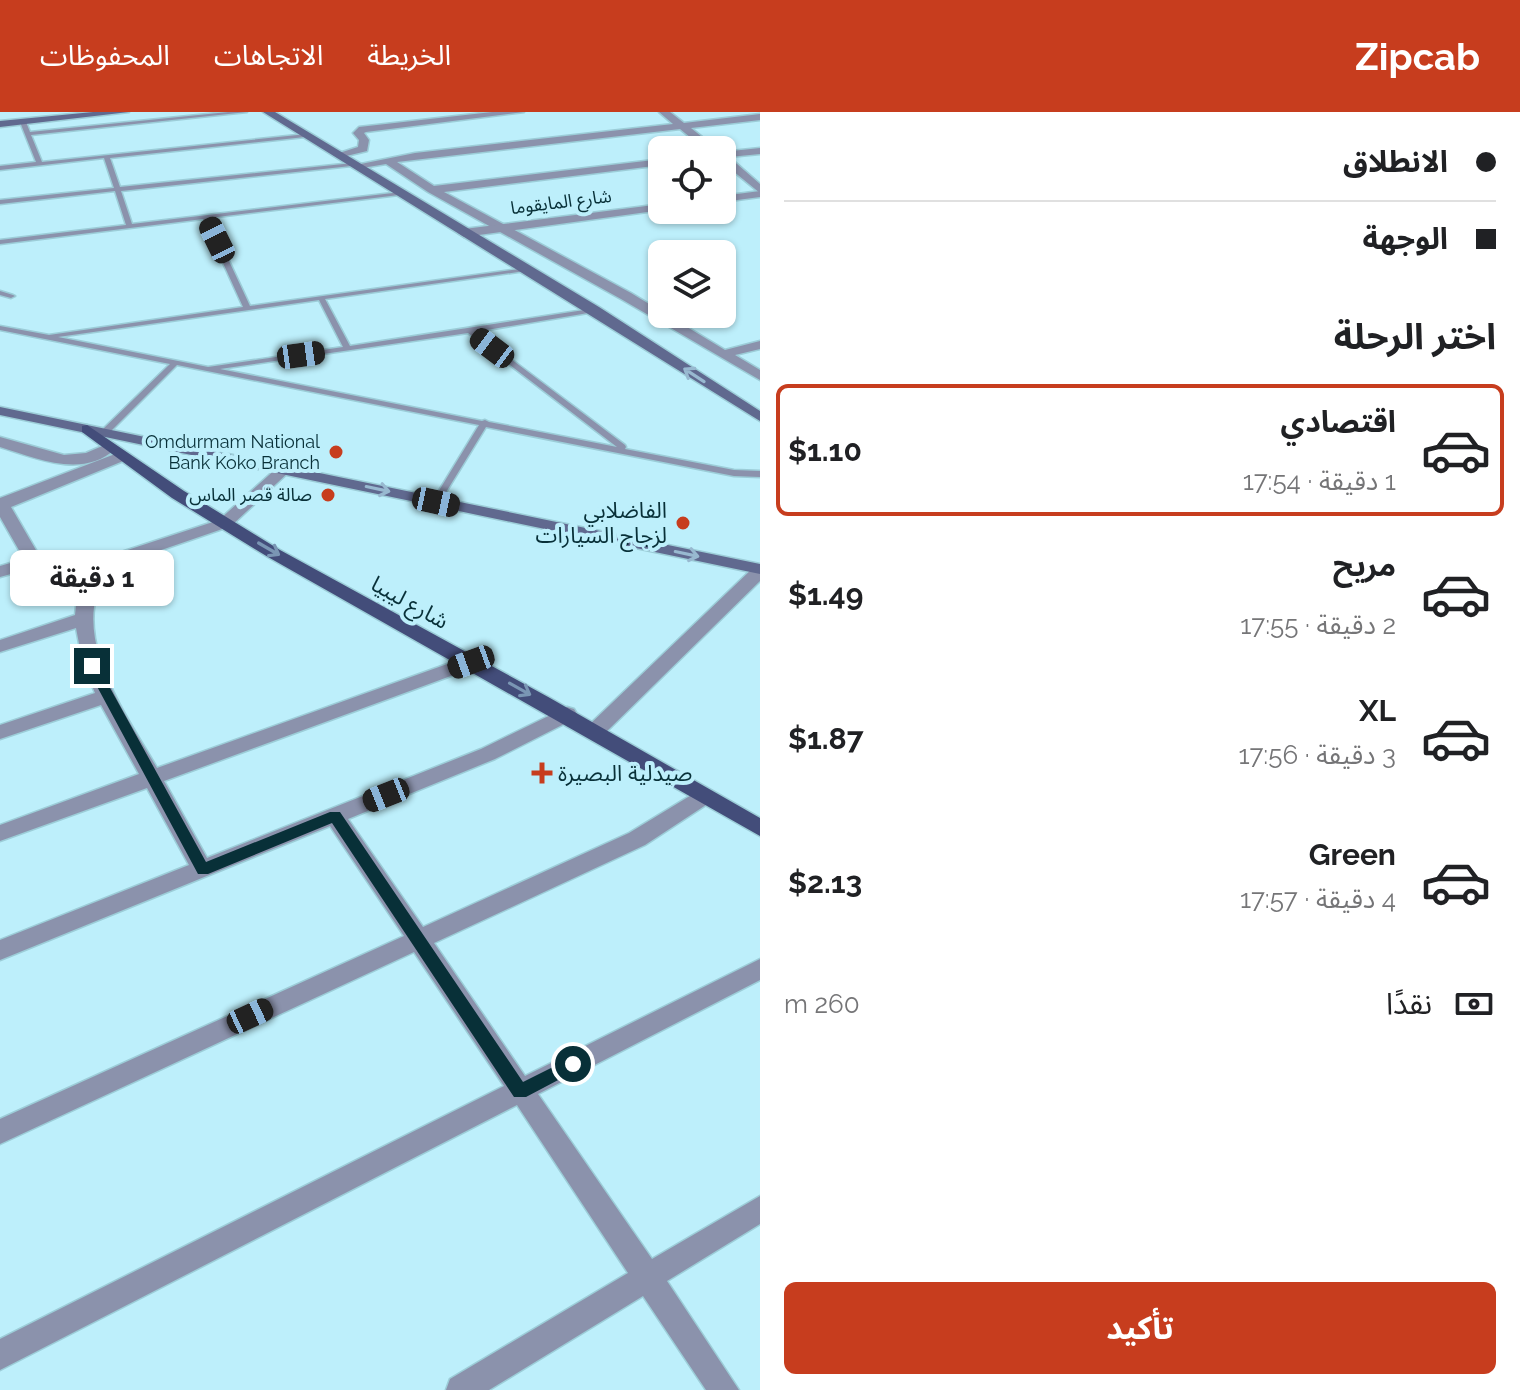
<!DOCTYPE html>
<html lang="ar">
<head>
<meta charset="utf-8">
<style>
	:root { --surface:#fff; --page:#f6f6f6; --text:#202124; --muted:#757577; --line:#e0e0e0; --accent:#c73d1e }
	body { margin:0; font-family:Raleway,"Noto Sans Arabic",sans-serif; background:var(--page); color:var(--text); direction:rtl; height:100vh; display:flex; flex-direction:column; font-size:30px; white-space:nowrap }
	* { box-sizing:border-box; margin:0 }
	p { font-size:26px; color:var(--muted) }
	.icon { flex:none; width:44px; height:44px; fill:none; stroke:currentColor; stroke-width:2; stroke-linecap:round; stroke-linejoin:round }
	.map { position:relative; flex:1; overflow:hidden; direction:ltr }
	.sheet { display:flex; flex-direction:column; background:var(--surface); width:760px }
	.sheet>* { flex:none }
	.guide { display:grid; align-content:center; height:176px; padding:0 24px; background:var(--surface) }
	.fabs { position:absolute; left:648px; top:24px; display:grid; gap:16px }
	.fabs a { display:grid; place-items:center; width:88px; height:88px; border-radius:12px; background:var(--surface); box-shadow:0 2px 6px #0004; font-size:40px }
	.end { position:absolute; width:36px; height:36px; margin:-18px; border:10px solid #083038; background:#fff; box-shadow:0 0 0 4px #fff }
	.from { border-radius:50% }
	.bubble { position:absolute; height:56px; border-radius:12px; background:var(--surface); box-shadow:0 2px 6px #0004; font-size:26px; font-weight:700; line-height:56px; text-align:center; direction:rtl }
	.car { position:absolute; width:24px; height:48px; margin:-24px -12px; border-radius:10px; box-shadow:0 0 6px 2px #0007; background:linear-gradient(#222 24%,#8ab4d8 0 40%,#222 0 76%,#8ab4d8 0 86%,#222 0) }
	.guide b { display:flex; align-items:center; gap:28px; height:76px; font-size:30px }
	.guide b+b { border-top:2px solid var(--line) }
	.guide i { width:20px; height:20px; background:var(--text) }
	ul { padding:0; list-style:none }
	li { display:flex; align-items:center; gap:24px; height:132px; margin:0 16px 12px; padding:0 8px; border:4px solid transparent; border-radius:12px }
	li div { flex:1 }
	li b { display:block; font-size:30px }
	li em { font-style:normal; font-weight:700 }
	li.active { border-color:var(--accent) }
	li>.icon { width:72px; height:72px; stroke-width:1.5 }
	h2 { padding:0 24px; font-size:36px; line-height:96px }
	.pay { display:flex; align-items:center; gap:20px; height:88px; padding:0 24px; font-size:30px }
	.pay p { margin-inline-start:auto }
	.action { display:flex; gap:16px; margin-top:auto; padding:16px 24px }
	.action a { flex:1; height:92px; border-radius:12px; background:var(--accent); color:#fff; font-size:32px; font-weight:700; line-height:92px; text-align:center }
	header { display:flex; align-items:center; gap:48px; box-sizing:border-box; height:112px; padding:0 40px; background:var(--accent); color:#fff }
	header strong { font-size:38px }
	nav { display:flex; gap:44px; margin-inline-start:auto; font-size:28px }
	main { display:flex; flex:1; min-height:0 }
	.map>svg:first-child { display:block }
	.lines { fill:none; stroke-linecap:round; stroke-linejoin:round }
	.service-casing { stroke:#9ccdd8; stroke-width:3 }
	.minor-casing { stroke:#9ccdd8; stroke-width:3 }
	.tertiary-casing { stroke:#9ccdd8; stroke-width:3 }
	.secondary-casing { stroke:#9ccdd8; stroke-width:3 }
	.primary-casing { stroke:#9ccdd8; stroke-width:3 }
	.service { fill:#8b92ac; fill-rule:evenodd }
	.minor { fill:#8b92ac; fill-rule:evenodd }
	.tertiary { fill:#8b92ac; fill-rule:evenodd }
	.secondary { fill:#60698f; fill-rule:evenodd }
	.primary { fill:#434d7a; fill-rule:evenodd }
	.oneway { stroke:#98b9d0 }
	.oneway2 { stroke:#7a96b4 }
	.route { fill:#083038 }
	.poi-dot { fill:#c73d1e; stroke:#bdeffb; stroke-width:3 }
	.labels { text-anchor:middle; stroke-width:8; stroke-linejoin:round; paint-order:stroke }
	.far-street-label { font-size:18px; fill:#083038; stroke:#bdeffb }
	.far-poi-label { font-size:18px; fill:#083038; stroke:#bdeffb; text-anchor:end }
	.poi-label { font-size:22px; fill:#083038; stroke:#bdeffb; text-anchor:end }
	.street-label { font-size:22px; fill:#083038; stroke:#bdeffb }
</style>
</head>
<body>
<header>
<strong>Zipcab</strong>
<nav><a>الخريطة</a><a>الاتجاهات</a><a>المحفوظات</a></nav>
</header>
<main>
<section class="sheet">
<div class="guide">
<b><i class="from"></i>الانطلاق</b>
<b><i></i>الوجهة</b>
</div>
<h2>اختر الرحلة</h2>
<ul>
<li class="active"><svg class="icon" aria-label="car" viewBox="0 0 24 24"><path d="M5 17H2v-5l4-1 3-4h7l3 4 3 1v5h-3M9 17h6M6 11h13"/><circle cx="7" cy="17" r="2"/><circle cx="17" cy="17" r="2"/></svg><div><b>اقتصادي</b><p>1 دقيقة · 17:54</p></div><em>$1.10</em></li>
<li><svg class="icon" aria-label="car" viewBox="0 0 24 24"><path d="M5 17H2v-5l4-1 3-4h7l3 4 3 1v5h-3M9 17h6M6 11h13"/><circle cx="7" cy="17" r="2"/><circle cx="17" cy="17" r="2"/></svg><div><b>مريح</b><p>2 دقيقة · 17:55</p></div><em>$1.49</em></li>
<li><svg class="icon" aria-label="car" viewBox="0 0 24 24"><path d="M5 17H2v-5l4-1 3-4h7l3 4 3 1v5h-3M9 17h6M6 11h13"/><circle cx="7" cy="17" r="2"/><circle cx="17" cy="17" r="2"/></svg><div><b>XL</b><p>3 دقيقة · 17:56</p></div><em>$1.87</em></li>
<li><svg class="icon" aria-label="car" viewBox="0 0 24 24"><path d="M5 17H2v-5l4-1 3-4h7l3 4 3 1v5h-3M9 17h6M6 11h13"/><circle cx="7" cy="17" r="2"/><circle cx="17" cy="17" r="2"/></svg><div><b>Green</b><p>4 دقيقة · 17:57</p></div><em>$2.13</em></li>
</ul>
<div class="pay"><svg class="icon" aria-label="cash" viewBox="0 0 24 24"><path d="M3 7h18v10H3z"/><circle cx="12" cy="12" r="2"/></svg>نقدًا<p>260 m</p></div>
<div class="action"><a>تأكيد</a></div>
</section>
<div class="map">
<svg width="760" height="1278" viewBox="0 0 760 1278">
	<rect width="100%" height="100%" fill="#bdeffb"/>
	<g class="lines">
		<g class="service-casing">
			<path id="service" d="M228,0h19l-216,23 11,27 265,-28 -2,3 -195,21 10,29 233,-24v2l-2,1 -230,25 11,33 269,-32v2l-2,1 -190,23 41,88 277,-38v2l-2,1 -200,28 25,47 247,-38 1,2 -4,2 -119,20 150,113 1,2 -1,2 109,21 26,1v6l-26,-1 -248,-49 -46,75 -4,3 -4,-3 47,-77 -302,-60 -70,70h-6v-4l69,-67 -170,-34v-4l49,9 194,-28 -40,-88 -203,25v-4l126,-15 -11,-34 -115,13v-4l114,-12 -10,-30 -104,12v-4l36,-4 -16,-40 3,-2 3,2 4,10zM319,188l24,47 -135,20 -150,-30zM468,221l149,114 -128,-25 -4,-2 -3,1 -262,-52z
				M0,179l13,4 2,1 -4,2 -11,-3z"/>
		</g>
		<g class="minor-casing">
			<path id="minor" d="M492,0h32l-158,20 -2,1 5,7 -2,11 -29,7 -5,-3 25,-8 1,-7 -6,-7 6,-6z
				M659,0h11l14,11 76,-9v6l-69,8 27,22h-12l-26,-21 -283,33 37,24 228,-27v6l-218,27 187,101 94,57 35,-9v8l-25,6 25,15v10l-139,-81 -193,-107 -42,-28 -30,5 -5,-3 64,-13 258,-29z
				M760,36v6l-31,3 31,27v9l-38,-31v-10z
				M0,325l64,18 22,-2 21,-9 8,5c-32,30 -80,9 -115,-2z
				M123,339l8,5 -3,3 -117,48 36,62 34,17 16,-26 122,-40 59,-53 5,-2 8,5 -60,56 -122,42c-44,64 15,143 48,200l307,-110 7,-2 9,6 -2,4 -314,115 43,77 274,-109 86,-42 7,2 3,5 -3,5 -79,40 -147,60 75,108 206,-94 69,-42h14l3,5 -3,5 -67,44 -211,98 91,133 235,-117v21l-222,114 114,165 108,-63v28l-93,57 72,109h-33l-63,-94 -154,94h-43l4,-11 178,-106 -111,-168 -517,265v-31l504,-253 -90,-134 -414,192v-25l404,-183 -74,-110 -330,134v-20l189,-75 -42,-77 -147,53v-16l139,-51 -38,-69 -101,34v-14l95,-32 -12,-29 -7,-36 -76,24v-12l75,-25 2,-18 -27,-10 -21,-18 -29,8v-11l24,-7 -24,-42v-19z
				M760,454v15l-158,155h-14l-3,-5 3,-5 166,-159z"/>
		</g>
		<g class="tertiary-casing">
			<path id="tertiary" d="M760,79v6l-38,5v-6z
				M662,92v6l-198,27 -6,-4 6,-4z"/>
		</g>
		<g class="secondary-casing">
			<path id="secondary" d="M93,0h36l-129,15v-6z
				M263,0h12l324,195 161,104v10z
				M0,295l760,157v10l-760,-159z"/>
		</g>
		<g class="primary-casing">
			<path id="primary" d="M87,313l97,66 96,59 270,148 210,120v18l-492,-279 -96,-59 -90,-66v-6z"/>
		</g>
		<use href="#service" class="service"/>
		<use href="#minor" class="minor"/>
		<use href="#tertiary" class="tertiary"/>
		<use href="#secondary" class="secondary"/>
		<use href="#primary" class="primary"/>
	</g>
	<defs><path id="oneway-shaft" d="M-6 0H5M1.5-3L5.5 0L1.5 3" fill="none" stroke-width="1.6" stroke-linecap="round" stroke-linejoin="round" transform="scale(2)"/></defs>
	<g class="oneway">
		<use href="#oneway-shaft" transform="translate(694 263) rotate(-147)"/>
		<use href="#oneway-shaft" transform="translate(378 377) rotate(12)"/>
		<use href="#oneway-shaft" transform="translate(687 442) rotate(12)"/>
	</g>
	<g class="oneway2">
		<use href="#oneway-shaft" transform="translate(269 437) rotate(30)"/>
		<use href="#oneway-shaft" transform="translate(520 577) rotate(29)"/>
	</g>
	<path class="route" d="M92,550l6,4 108,196 124,-50h10l183,270 50,-25 8,7 -2,5 -53,28h-12l-182,-274 -124,51h-10l-112,-208z"/>
	<g class="poi-dot">
		<circle cx="336" cy="340" r="8"/>
		<circle cx="328" cy="383" r="8"/>
		<circle cx="683" cy="411" r="8"/>
		<path d="M538 649h8v8h8v8h-8v8h-8v-8h-8v-8h8z"/>
	</g>
	<g class="labels">
		<g class="far-street-label">
			<text transform="translate(561 90) rotate(-7)" y="6">شارع المايقوما</text>
		</g>
		<g class="far-poi-label">
			<text x="320" y="336">Omdurmam National<tspan x="320" dy="21">Bank Koko Branch</tspan></text>
			<text x="312" y="389">صالة قصر الماس</text>
		</g>
		<g class="poi-label">
			<text x="667" y="406">الفاضلابي<tspan x="667" dy="25">لزجاج السيارات</tspan></text>
			<text x="558" y="669" text-anchor="start">صيدلية البصيرة</text>
		</g>
		<g class="street-label">
			<text transform="translate(410 490) rotate(29)" y="8">شارع ليبيا</text>
		</g>
	</g>
</svg>
<div class="fabs">
<a><svg class="icon" aria-label="locate" viewBox="0 0 24 24"><circle cx="12" cy="12" r="6"/><path d="M12 2v4M12 18v4M2 12h4M18 12h4"/></svg></a>
<a><svg class="icon" aria-label="layers" viewBox="0 0 24 24"><path d="M12 4l9 5-9 5-9-5zM3 14l9 5 9-5"/></svg></a>
</div>
<i class="end from" style="left:573px;top:952px"></i>
<i class="end" style="left:92px;top:554px"></i>
<div class="bubble" style="left:10px;top:438px;width:164px">1 دقيقة</div>
<i class="car" style="left:217px;top:128px;rotate:334deg"></i>
<i class="car" style="left:492px;top:236px;rotate:307deg"></i>
<i class="car" style="left:301px;top:243px;rotate:82deg"></i>
<i class="car" style="left:436px;top:390px;rotate:102deg"></i>
<i class="car" style="left:471px;top:550px;rotate:250deg"></i>
<i class="car" style="left:386px;top:683px;rotate:248deg"></i>
<i class="car" style="left:250px;top:904px;rotate:65deg"></i>
</div>
</main>
</body>
</html>
